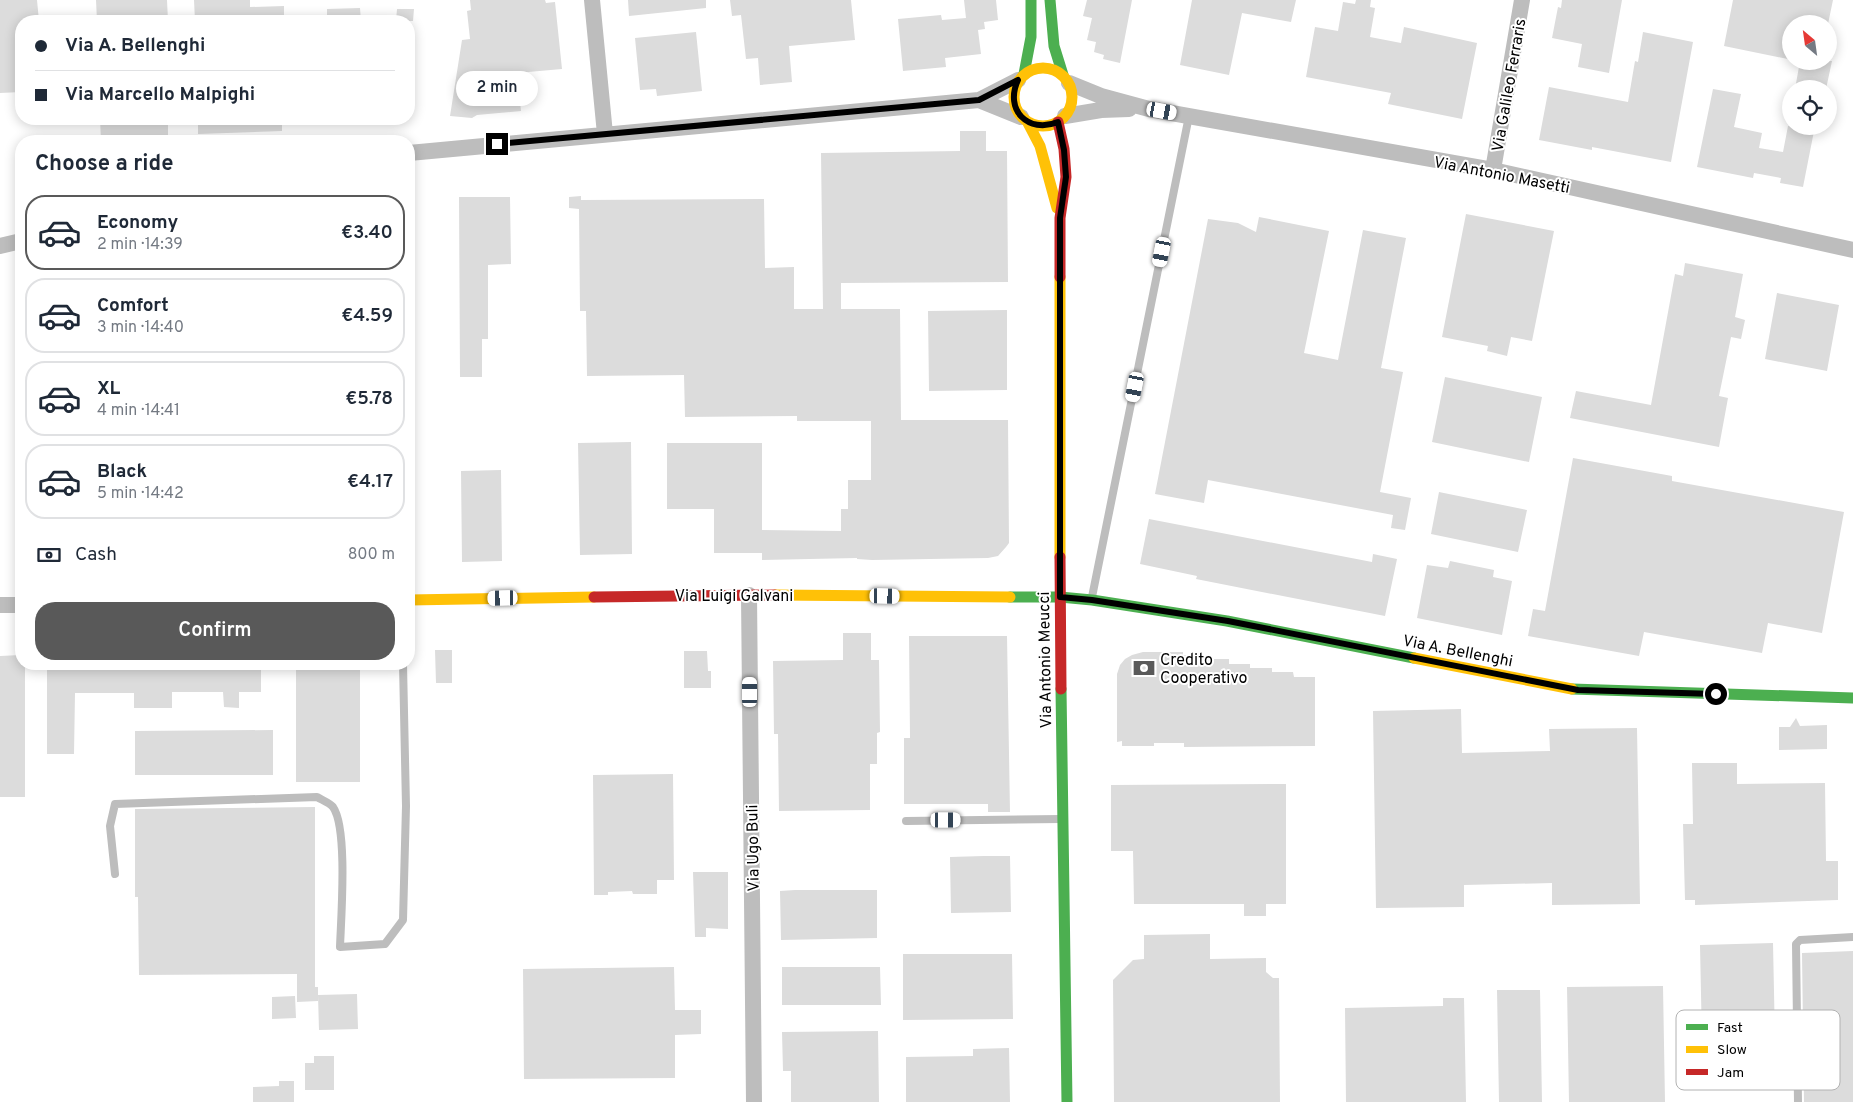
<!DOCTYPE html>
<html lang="en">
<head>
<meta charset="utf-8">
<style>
	:root { --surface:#fff; --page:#f2f2f3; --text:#1f2937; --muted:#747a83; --line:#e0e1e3; --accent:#595959 }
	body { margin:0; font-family:Overpass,sans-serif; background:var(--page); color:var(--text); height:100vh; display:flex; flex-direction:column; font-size:19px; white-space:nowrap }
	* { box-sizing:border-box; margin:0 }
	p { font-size:16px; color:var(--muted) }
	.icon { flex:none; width:28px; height:28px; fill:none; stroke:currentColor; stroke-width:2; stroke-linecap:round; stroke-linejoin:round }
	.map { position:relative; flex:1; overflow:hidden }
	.side { position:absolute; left:15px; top:135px; width:400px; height:535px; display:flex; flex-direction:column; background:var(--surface); border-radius:20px; box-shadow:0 2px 12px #0003 }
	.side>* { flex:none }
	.hud { position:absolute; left:15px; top:15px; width:400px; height:110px; border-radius:20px; box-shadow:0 2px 12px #0003; display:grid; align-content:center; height:110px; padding:0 20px; background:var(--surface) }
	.needle { width:32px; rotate:331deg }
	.controls { position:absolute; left:1782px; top:15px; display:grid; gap:10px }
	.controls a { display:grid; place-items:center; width:55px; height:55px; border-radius:50%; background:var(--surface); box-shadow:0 2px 12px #0003; font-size:25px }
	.end { position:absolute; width:22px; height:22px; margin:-11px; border:6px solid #000; background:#fff; box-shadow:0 0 0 2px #fff }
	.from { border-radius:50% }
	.bubble { position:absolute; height:35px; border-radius:18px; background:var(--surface); box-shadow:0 2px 12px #0003; font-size:16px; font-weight:600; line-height:35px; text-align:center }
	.car { position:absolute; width:15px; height:30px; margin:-15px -8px; border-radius:6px; box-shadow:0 0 4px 1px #0007; background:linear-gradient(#fff 24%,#345 0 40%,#fff 0 76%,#345 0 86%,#fff 0) }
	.hud b { display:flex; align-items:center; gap:18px; height:48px; font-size:19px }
	.hud b+b { border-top:1px solid var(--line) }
	.hud i { width:12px; height:12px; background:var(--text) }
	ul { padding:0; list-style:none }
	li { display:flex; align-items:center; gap:15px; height:75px; margin:0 10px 8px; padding:0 10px; border:2px solid var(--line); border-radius:20px }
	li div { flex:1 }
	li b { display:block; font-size:19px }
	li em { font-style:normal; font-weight:600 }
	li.active { border-color:var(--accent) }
	li>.icon { width:45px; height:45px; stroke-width:1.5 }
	h2 { padding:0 20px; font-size:22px; line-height:60px }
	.pay { display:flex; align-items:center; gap:12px; height:55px; padding:0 20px; font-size:19px }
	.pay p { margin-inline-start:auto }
	.button { display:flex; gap:10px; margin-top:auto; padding:10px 20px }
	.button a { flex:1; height:58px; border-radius:20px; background:var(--accent); color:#fff; font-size:20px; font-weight:600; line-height:58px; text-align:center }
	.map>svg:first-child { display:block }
	.building { fill:#dcdcdc }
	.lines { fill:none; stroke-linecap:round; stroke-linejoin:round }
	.lane { stroke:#bdbdbd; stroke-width:8 }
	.street { stroke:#bdbdbd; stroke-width:16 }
	.fast { stroke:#4caf50; stroke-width:11 }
	.slow { stroke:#ffc107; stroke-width:11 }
	.jam { stroke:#c62828; stroke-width:11 }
	.route { stroke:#000; stroke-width:6 }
	.labels { text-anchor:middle; stroke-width:4; stroke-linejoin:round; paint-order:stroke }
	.street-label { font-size:16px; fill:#000; stroke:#fff }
	.poi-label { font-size:16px; fill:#000; stroke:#fff; text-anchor:start }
	.key { fill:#fff; stroke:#b2b2b2; stroke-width:1 }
	.key-label { font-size:14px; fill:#000 }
</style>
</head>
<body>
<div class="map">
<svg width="1853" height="1102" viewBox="0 0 1853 1102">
	<rect width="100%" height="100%" fill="#fff"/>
	<path class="building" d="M0,0h37l2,21h-18v71l-21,1z
		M96,0h71l1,21h-71z
		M194,0h56v7l34,-1v15h-89z
		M470,0h75l1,3 9,-1 7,67 -45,4 4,38 -44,4 -5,3 -22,-2 12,-76 8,-1 -3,-28 4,-1z
		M628,0h78v8l-77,8z
		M730,0h121l4,40 -66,6 3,36 -32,3 -2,-27 -12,1 -5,-44 -9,1z
		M964,0h32l2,20 -14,2 1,7 -7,1 3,24 -36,4 1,9 -43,4 -5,-52 43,-4 1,5 24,-2z
		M1087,0h45l-12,63 -17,-4 1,-4 -10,-3 2,-10 -9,-2 5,-22 -9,-2z
		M1192,0h104l-5,22 -49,-9 -13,62 -49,-10z
		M1356,0h15l-1,7 5,1 -5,29 31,6 3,-16 73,16 -15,76 -74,-15 3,-11 -85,-16 9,-50 23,4 5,-29 12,2z
		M1562,0h60l-13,73 -31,-6 4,-23 -30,-6 6,-31 3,1z
		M1733,0h100l-5,24h-37v21l-3,14 -64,-13z
		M360,8l1,13h-34v-12z
		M397,9h17l-1,12h-17z
		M696,32l6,59 -45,5 -1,-7 -16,1 -5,-52z
		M1643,32l50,10 -22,120 -79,-15v3l-53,-10 10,-53 79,15 7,-41 3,1z
		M1800,61h32l-6,28h-31z
		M1713,89l28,5 -7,33 28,6 -3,15 24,4 5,-26h27l-12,61 -23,-4 1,-5 -27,-5 -1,5 -56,-11z
		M100,119h68v22h-67z
		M198,119h84v12l-84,3z
		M960,131h26v20h21l1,131 -167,1v26h59l1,111h107l1,123 -3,4 -8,9 -10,2 -116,2 -15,-1v-1l-95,2v-7h-48v-44h-47v-66h95v87l79,1v-22h7v-29h23v-59h-74v-5l-112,1 -1,-42 -97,1 -1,-65h-6l-1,-102 -10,-1v-11l12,-1v4l183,-1 1,69 29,-1v42h29l-2,-156 139,-2z
		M459,197h51l1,67 -23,1v74h-6v38h-22z
		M1466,214l88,17 -22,110 -21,-4 -4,19 -20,-5 1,-5 -46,-9z
		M1259,217l70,14 -25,122 34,7 25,-130 43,8 -25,130 22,4 -23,120 31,6 -6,32 -14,-2 2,-13 -185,-35 -4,23 -49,-9 53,-275 30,4 18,9z
		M1685,263l58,11 -8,43 10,3 -4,19 -10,-2 -12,59 9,2 -9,49 -149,-29 6,-27 75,14 24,-131 8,2z
		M1777,293l62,12 -12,66 -62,-12z
		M1007,310v80l-78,1 -1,-80z
		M1445,377l97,20 -13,65 -97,-20z
		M631,442l1,112 -52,1 -2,-112z
		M1573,458l99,18v5l172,31 -22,121 -54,-10 -6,30 -118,-21 -5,24 -111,-20 5,-27 12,2z
		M501,470l1,91 -40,1 -1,-91z
		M1439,492l88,18 -9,42 -87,-18z
		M1149,519l223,43 1,-8 24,5 -12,57 -189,-37 1,-3 -57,-12z
		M1450,561l44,9 -1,7 19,4 -10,54 -85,-17 10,-53 21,3z
		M843,633h28v27h8l1,72 -3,1v31h-7v46l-91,1 -1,-77h-4l-1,-73 70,-1z
		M909,636h98l3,176h-22v-8h-84v-66h6z
		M435,650h17v33h-16z
		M684,651h23l1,20h3v17h-27z
		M1143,652h40v3h24v4h22v5h21v4h22v4h21l1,5h21v69l-131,1v-4h-30v3h-32v-5l-5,1v-68l3,-9 5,-6 7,-4z
		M21,655v9h4v133h-25v-141z
		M296,664h64v118h-64z
		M47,666l214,1v25h-22v16l-15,-1 -1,-15h-51v16h-38v-15h-59l-1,61h-27z
		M1461,709l1,44 88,-2 -1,-22 88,-1 3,176 -88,1v-22l-88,2v22l-88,1 -3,-197z
		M1796,718l4,8 27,-1v24l-48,1v-23h11z
		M273,730v45h-138v-44z
		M1692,763h45v21l88,-1 1,78h12v39l-143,5v-5h-10l-2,-76h10z
		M673,774l1,106h-17v14h-24l-1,-3 -24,1v3h-14l-1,-120z
		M1286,784v120h-20v12h-22v-12h-110l-1,-53h-22v-66z
		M315,807v180h3v14l-21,1v-28l-158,1 -1,-78h-3v-88z
		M984,856h26l1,56 -60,1 -1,-56z
		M693,872h35v57l-22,-1v9h-11z
		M795,890h82v48l-96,2 -1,-49z
		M1210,934v25l56,-1v14l7,6h6l1,124h-166l-1,-122 20,-20 11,-1v-24z
		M1773,943l3,146 -73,1 -3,-145z
		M1853,951v151h-49l-2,-149z
		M903,954h109l1,65 -110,1z
		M674,967l1,43h26v24l-26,1v43l-151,1 -1,-110z
		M782,967h98l1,38h-99z
		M1663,986l2,116h-96l-2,-115z
		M1497,990h43l2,112h-43z
		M357,994l1,35 -39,1 -1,-35z
		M295,996l1,22 -24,1v-22z
		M1443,998h21l2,104h-120l-1,-94 98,-2z
		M878,1031l1,71h-88v-31h-8l-1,-39z
		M1009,1048l1,54h-104v-45l67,-1v-7z
		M314,1056h20v34h-29v-27h9z
		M279,1081h15v21h-41v-15l26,-1z"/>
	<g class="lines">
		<path class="lane" d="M1092,597l97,-481
			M906,821l155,-2
			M115,874l-5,-48 5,-22 202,-7c5,3 13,6 16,10 15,21 8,111 7,140l45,-3 18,-24 3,-114 -3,-142
			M1798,1102l-2,-158 4,-4 53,-3"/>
		<path class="street" d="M592,0l13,134
			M1069,83l32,13 48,13 344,61 360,80
			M979,100l42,17
			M1065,116l36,-6 28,-1
			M409,153l570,-53 39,-20
			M1493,170l29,-170
			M0,246l21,-5
			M749,595l5,507
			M0,605h21"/>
		<path class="fast" d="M1050,0l4,46 9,29
			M1024,74l7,-37v-37
			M1010,597h50l32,3 135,21 187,37
			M1061,689l6,413
			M1572,689l281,9"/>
		<path class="slow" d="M1014 97a29 29 0 1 1 58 0a29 29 0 1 1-58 0Z
			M1028,123l12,23 17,62
			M1060,277v280
			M775,595l235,2
			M409,600l185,-3
			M1414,658l158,31"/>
		<path class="jam" d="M1058,122l6,27 2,28 -6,41v59
			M1060,557l1,132
			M594,597l181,-2"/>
	</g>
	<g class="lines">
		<path class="route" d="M497,144l482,-44 39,-20c-14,30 10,54 40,42l6,28 2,27 -6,41v379l32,3 136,21 350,69 138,4"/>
	</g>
	<defs>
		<g id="bank-bare" transform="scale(1.725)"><path d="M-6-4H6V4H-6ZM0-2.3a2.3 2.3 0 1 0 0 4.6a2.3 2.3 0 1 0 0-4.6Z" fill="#595959" stroke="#fff" stroke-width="2.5" paint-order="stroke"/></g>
	</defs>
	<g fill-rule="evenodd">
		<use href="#bank-bare" x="1144" y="668"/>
	</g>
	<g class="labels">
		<g class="street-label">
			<text transform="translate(1508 85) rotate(-80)" y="6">Via Galileo Ferraris</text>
			<text transform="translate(1502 174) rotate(11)" y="6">Via Antonio Masetti</text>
			<text x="734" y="601">Via Luigi Galvani</text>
			<text transform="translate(1458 650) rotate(11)" y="6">Via A. Bellenghi</text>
			<text transform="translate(1044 660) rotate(-91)" y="6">Via Antonio Meucci</text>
			<text transform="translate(752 848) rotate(-91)" y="6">Via Ugo Buli</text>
		</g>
		<g class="poi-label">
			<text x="1160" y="665">Credito<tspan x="1160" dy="18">Cooperativo</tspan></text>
		</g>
	</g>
	<rect x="1676" y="1010" width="164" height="80" rx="8" class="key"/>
	<rect x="1686" y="1024" width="22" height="6" fill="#4caf50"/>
	<rect x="1686" y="1046" width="22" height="7" fill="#ffc107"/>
	<rect x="1686" y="1069" width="22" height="6" fill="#c62828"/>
	<g class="key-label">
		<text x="1717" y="1032">Fast</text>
		<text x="1717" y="1054">Slow</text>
		<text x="1717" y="1077">Jam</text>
	</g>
</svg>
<div class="controls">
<a><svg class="needle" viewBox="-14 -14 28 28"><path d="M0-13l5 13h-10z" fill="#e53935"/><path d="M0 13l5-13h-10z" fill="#747a83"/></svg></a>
<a><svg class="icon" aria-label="locate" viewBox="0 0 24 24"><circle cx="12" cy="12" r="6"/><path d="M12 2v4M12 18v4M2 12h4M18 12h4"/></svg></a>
</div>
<i class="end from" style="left:1716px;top:694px"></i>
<i class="end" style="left:497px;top:144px"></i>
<div class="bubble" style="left:456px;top:71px;width:82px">2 min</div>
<i class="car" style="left:1162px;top:111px;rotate:100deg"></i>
<i class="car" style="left:1162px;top:252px;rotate:191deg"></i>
<i class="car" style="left:1135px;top:387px;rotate:191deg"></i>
<i class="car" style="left:885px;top:596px;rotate:91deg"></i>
<i class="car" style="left:503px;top:598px;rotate:269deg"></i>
<i class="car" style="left:750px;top:692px;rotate:0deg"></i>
<i class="car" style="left:946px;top:820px;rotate:90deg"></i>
<div class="hud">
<b><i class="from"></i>Via A. Bellenghi</b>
<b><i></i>Via Marcello Malpighi</b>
</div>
<section class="side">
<h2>Choose a ride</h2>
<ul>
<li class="active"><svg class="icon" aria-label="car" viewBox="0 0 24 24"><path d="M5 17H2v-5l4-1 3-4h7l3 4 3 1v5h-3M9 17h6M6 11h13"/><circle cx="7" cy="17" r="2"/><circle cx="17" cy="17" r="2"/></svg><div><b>Economy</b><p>2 min · 14:39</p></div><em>€3.40</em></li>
<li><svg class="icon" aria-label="car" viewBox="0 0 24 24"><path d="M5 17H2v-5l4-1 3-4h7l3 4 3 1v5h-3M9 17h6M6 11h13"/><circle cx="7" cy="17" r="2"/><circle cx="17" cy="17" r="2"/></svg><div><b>Comfort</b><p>3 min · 14:40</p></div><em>€4.59</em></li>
<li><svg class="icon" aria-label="car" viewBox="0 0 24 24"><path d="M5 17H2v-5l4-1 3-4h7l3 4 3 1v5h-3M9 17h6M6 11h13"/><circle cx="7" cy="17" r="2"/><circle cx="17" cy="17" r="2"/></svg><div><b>XL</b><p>4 min · 14:41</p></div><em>€5.78</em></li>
<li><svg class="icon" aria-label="car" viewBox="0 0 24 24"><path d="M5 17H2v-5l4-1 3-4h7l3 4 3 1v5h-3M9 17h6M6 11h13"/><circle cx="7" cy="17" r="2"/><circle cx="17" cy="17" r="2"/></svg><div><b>Black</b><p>5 min · 14:42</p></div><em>€4.17</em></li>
</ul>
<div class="pay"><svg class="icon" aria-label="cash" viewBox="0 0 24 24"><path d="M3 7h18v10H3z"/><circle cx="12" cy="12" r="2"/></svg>Cash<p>800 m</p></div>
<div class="button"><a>Confirm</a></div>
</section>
</div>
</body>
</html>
